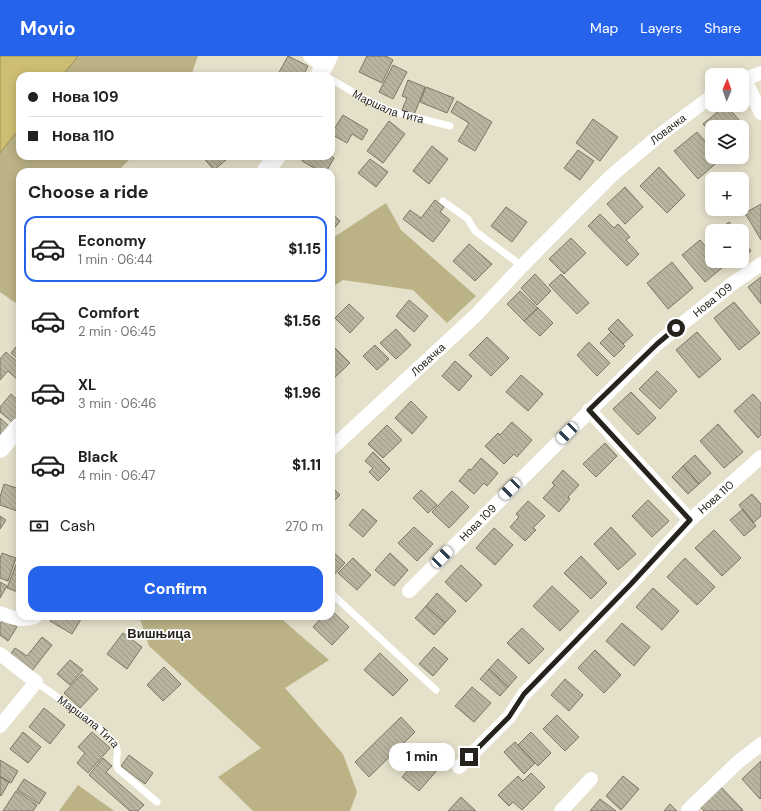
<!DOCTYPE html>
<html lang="en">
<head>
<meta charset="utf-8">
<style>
	:root { --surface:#fff; --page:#f2f2f2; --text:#202124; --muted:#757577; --line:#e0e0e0; --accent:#2563eb }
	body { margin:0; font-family:"DM Sans",sans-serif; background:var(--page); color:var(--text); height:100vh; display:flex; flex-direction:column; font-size:15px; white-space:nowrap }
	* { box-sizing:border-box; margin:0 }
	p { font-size:13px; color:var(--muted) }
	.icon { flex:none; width:22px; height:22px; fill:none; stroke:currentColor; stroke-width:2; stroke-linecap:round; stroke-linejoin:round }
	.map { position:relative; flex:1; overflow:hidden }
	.side { position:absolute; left:16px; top:112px; width:319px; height:452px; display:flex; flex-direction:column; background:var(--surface); border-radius:12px; box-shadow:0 2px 10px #0003 }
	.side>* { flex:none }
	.banner { position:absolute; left:16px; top:16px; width:319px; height:88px; border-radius:12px; box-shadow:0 2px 10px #0003; display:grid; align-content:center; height:88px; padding:0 12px; background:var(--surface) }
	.needle { width:26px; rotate:2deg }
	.fabs { position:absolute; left:705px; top:12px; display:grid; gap:8px }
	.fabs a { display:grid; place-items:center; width:44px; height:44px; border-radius:8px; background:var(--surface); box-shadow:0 2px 10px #0003; font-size:20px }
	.end { position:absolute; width:18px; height:18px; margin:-9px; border:5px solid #25231b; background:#fff; box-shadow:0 0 0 2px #fff }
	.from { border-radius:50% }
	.bubble { position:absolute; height:28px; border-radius:12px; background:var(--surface); box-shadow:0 2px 10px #0003; font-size:13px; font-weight:800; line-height:28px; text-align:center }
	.car { position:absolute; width:12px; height:24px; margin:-12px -6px; border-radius:5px; box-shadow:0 0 3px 1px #0007; background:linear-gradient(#fff 24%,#345 0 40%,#fff 0 76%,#345 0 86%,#fff 0) }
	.banner b { display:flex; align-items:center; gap:14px; height:38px; font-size:15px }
	.banner b+b { border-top:1px solid var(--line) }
	.banner i { width:10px; height:10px; background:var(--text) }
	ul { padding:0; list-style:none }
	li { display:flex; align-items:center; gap:12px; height:66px; margin:0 8px 6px; padding:0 4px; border:2px solid transparent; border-radius:12px }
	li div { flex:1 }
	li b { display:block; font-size:15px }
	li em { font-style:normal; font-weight:800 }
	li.active { border-color:var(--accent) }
	li>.icon { width:36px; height:36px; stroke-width:1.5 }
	h2 { padding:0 12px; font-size:18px; line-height:48px }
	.pay { display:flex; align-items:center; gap:10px; height:44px; padding:0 12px; font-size:15px }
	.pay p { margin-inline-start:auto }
	.primary-button { display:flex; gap:8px; margin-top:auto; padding:8px 12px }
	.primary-button a { flex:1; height:46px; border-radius:12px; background:var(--accent); color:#fff; font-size:16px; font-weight:800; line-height:46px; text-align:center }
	header { display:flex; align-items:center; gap:24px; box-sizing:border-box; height:56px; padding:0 20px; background:var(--accent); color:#fff }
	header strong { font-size:19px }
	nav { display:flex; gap:22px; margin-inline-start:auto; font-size:14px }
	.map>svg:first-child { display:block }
	.grass { fill:#bbb286 }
	.water { fill:#cdbe72; stroke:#9b9058 }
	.building { fill:url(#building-back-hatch); stroke:#7b7764 }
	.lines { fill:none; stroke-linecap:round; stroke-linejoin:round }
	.service { stroke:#fff; stroke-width:7 }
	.minor { stroke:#fff; stroke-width:14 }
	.tertiary { stroke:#fff; stroke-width:18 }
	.route { stroke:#25231b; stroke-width:5 }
	.labels { text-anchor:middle; stroke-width:3.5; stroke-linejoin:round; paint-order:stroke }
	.street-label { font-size:11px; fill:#25231b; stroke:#fff }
	.quarter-label { font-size:13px; font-weight:bold; fill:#25231b; stroke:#fff }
</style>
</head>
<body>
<header>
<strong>Movio</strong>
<nav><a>Map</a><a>Layers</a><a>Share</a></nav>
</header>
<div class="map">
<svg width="761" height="755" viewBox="0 0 761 755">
	<defs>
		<pattern id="building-back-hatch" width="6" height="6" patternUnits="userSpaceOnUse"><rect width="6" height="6" fill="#b8b49f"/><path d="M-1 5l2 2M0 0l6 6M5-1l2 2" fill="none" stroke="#9e9a88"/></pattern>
	</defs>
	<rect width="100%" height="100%" fill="#e4e0ca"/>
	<path class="grass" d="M78,0h120l-7,20h-129z
		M20,72v28h113l-16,16h-97v134l-20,-14v-139z
		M386,147l15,27 75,66 -29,27 -34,-33 -70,-10 -12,8v-49z
		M139,560h139l51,44 -44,28 58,66 14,38 -7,19h-97l-35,-34 43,-29 -112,-102z
		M78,729l36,26h-55z"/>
	<path class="water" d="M0,0h78l-16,20h-42v52l-20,25z"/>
	<path class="building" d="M288,0l20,10 -5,10h-26z
		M367,0h19l7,4 -11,23 -23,-11z
		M393,9l14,7 -14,27 -14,-7z
		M408,24l17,7 -11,28 -12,-5 5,-12 -5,-2z
		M426,31l28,11 -7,15 -27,-11z
		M457,45l35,21 -17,29 -17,-10 11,-18 -18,-11z
		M726,49l20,23 -4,3v-4h-30v7l-9,-10z
		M343,59l25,15 -6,10 -10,-6 -5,9 -16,-9z
		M593,63l25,18 -18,24 -24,-18z
		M389,65l16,13 -22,29 -16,-12z
		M697,76l15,17v8h6l3,2 -23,20 -24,-28z
		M432,90l16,13 -19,25 -16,-13z
		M578,94l16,11 -14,19 -16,-12z
		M202,100h23l2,3 -13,11z
		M305,100h26l3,2 -8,14h-5l-19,-11z
		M370,103l18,13 -12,15 -18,-14z
		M659,111l26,28 -18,18 -27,-27z
		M625,131l18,20 -18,17 -18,-20z
		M435,144l9,7 -4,5 10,8 -17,22 -30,-23 7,-9 11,8z
		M761,148v36l-16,-27z
		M506,151l21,15 -15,20 -21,-16z
		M331,157l9,8 -9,11z
		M600,158l14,14 4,-4 12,13 -4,3 13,14 -12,12 -39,-40z
		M729,166l7,9h-19z
		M571,182l15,15 -22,21 -15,-15z
		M742,183l9,12 -9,7z
		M700,184l12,14v7h6l5,6 -18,15 -23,-27z
		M469,188l23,20 -17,17 -22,-20z
		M672,206l21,26 -25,21 -21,-26z
		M535,218l16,17 -14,14 -16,-17z
		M561,218l28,29 -12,11 -28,-29z
		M761,221v27l-13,-17z
		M520,235l18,17 -14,13 -17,-17z
		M409,244l19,16 -14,16 -18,-16z
		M734,246l26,31 -21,17 -25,-32z
		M349,248l15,14 -14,15 -15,-15z
		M538,252l15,15 -13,13 -16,-15z
		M618,263l15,16 -10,9 -15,-15z
		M396,273l15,16 -15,14 -16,-16z
		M611,276l14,14 -11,11 -14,-14z
		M697,276l24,27 -22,19 -23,-28z
		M487,281l22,21 -18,18 -22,-21z
		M20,286v19l-9,-8z
		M589,286l21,21 -13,13 -20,-21z
		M331,288l19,19 -19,18z
		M375,289l14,14 -12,11 -14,-14z
		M6,296l14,12v18l-12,-11 -8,9v-21z
		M455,305l17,15 -13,15 -17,-15z
		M657,315l20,20 -17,18 -21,-20z
		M521,319l22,19 -15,17 -22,-19z
		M631,336l25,26 -18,17 -25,-26z
		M11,338l9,8v18l-4,5 -16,-13v-5z
		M753,338l8,9v32l-3,3 -24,-27z
		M411,345l16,16 -15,17 -17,-16z
		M0,362l10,9 -10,12z
		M512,366l20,18 -15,17 -3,-3 -10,10 -19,-18 13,-13 2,2z
		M718,368l25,28 -19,16 -24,-27z
		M387,369l15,15 -19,18 -15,-14z
		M605,387l12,13 -21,21 -13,-13z
		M373,396l17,17 -12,12 -9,-9 4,-4 -8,-7z
		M695,399l16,18 -12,11 -16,-18z
		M481,402l17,15 -11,13 -3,-3 -10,11 -15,-13 10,-12 2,1z
		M683,410l16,18 -11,10 -16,-17z
		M563,414l16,15 -11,12 2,2 -11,13 -16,-14 12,-13 -3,-2z
		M4,428l16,5v14l-3,8 -17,-6v-8z
		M331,430l9,9 -9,9z
		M421,434l16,15 -9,8 -15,-15z
		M452,435l17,16 -20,21 -17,-16z
		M752,438l9,10v12l-8,7 -14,-18z
		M648,444l21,21 -17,16 -20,-21z
		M528,445l17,15 -12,12 3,2 -11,11 -15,-14 9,-10 -3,-3z
		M363,453l14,12 -14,16 -14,-12z
		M743,453l13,17 -12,10 -14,-16z
		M0,460l6,4 -6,9z
		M414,471l19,17 -16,17 -19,-18z
		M611,471l25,27 -18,16 -24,-26z
		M494,472l19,17 -18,20 -19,-17z
		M714,474l27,28 -19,18 -27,-28z
		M331,494l14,13 -14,15z
		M2,497l14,5 -8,23 -8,-3v-19z
		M390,497l18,17 -14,16 -19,-16z
		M581,500l26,27 -16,16 -27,-26z
		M19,501h1v29l-2,6 -11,-4z
		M353,502l18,17 -14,15 -19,-17z
		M685,502l30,29 -18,18 -30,-28z
		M461,509l21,20 -16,17 -21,-20z
		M0,526l7,4 -7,12z
		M552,530l27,25 -19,20 -27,-25z
		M653,532l26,23 -17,19 -26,-23z
		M437,537l19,18 -11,12 -19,-17z
		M426,550l19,17 -11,12 -19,-17z
		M331,554l18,17 -17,18 -19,-18 10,-11h8z
		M53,560h30l-11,18 -22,-13z
		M4,562l13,9 -9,14 -8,-6v-11z
		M622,567l28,24 -16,19 -28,-25z
		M522,572l22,21 -15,15 -22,-21z
		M123,577l19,14 -15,22 -20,-15z
		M42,581l10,8 -21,27 -22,-16 6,-8 12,8z
		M434,591l14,12 -15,17 -14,-12z
		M595,594l26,25 -17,18 -26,-25z
		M380,597l28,27 -15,16 -29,-26z
		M498,603l19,18 -9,10 -19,-18z
		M70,604l13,10 -13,15 -13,-11z
		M164,611l17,17 -18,17 -16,-16z
		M489,613l19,18 -8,9 -20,-17z
		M82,618l16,15 -18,19 -16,-15z
		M565,623l18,16 -14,16 -18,-16z
		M472,631l19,16 -17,19 -19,-16z
		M44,652l21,17 -15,19 -21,-17z
		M557,659l22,22 -14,14 -22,-22z
		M401,661l14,15 -46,45 -14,-15z
		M23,676l18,15 -13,16 -18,-14z
		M92,676l18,16 -22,25 -11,-10 8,-10 -7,-6z
		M531,676l20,21 -13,13 -20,-21z
		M515,686l20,21 -11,11 -20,-22z
		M422,698l17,14 -20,23 -17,-14z
		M129,699l24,18 -8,11 -24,-18z
		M103,702l9,8 -6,6 38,33 -6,6h-8l-41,-36z
		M0,704l18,11 -7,12 -11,-7z
		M761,705v37l-1,1 -18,-20z
		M531,717l14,14 -23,23 -9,-8 -4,4 -11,-11 20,-19 5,5z
		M623,720l16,13 -18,21 -15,-14z
		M0,721l9,5 -8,14 -1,-1z
		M24,723l22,14 -7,11 -22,-14z
		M720,730l23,24 -1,1h-38l-5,-5z
		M16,735l21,14 -4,6h-30z
		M461,741l15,14h-28z
		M600,743l16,12h-26z
		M670,748l7,7h-13z"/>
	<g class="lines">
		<g class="service">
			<path id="s1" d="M331,23l32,19 28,13 59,15"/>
			<path d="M443,145l25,18 7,12 47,35"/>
			<path d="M331,537l105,97"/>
			<path id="s2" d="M36,626c24,17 48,33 70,52 3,4 8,7 10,11 4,8 -2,16 2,24l39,33"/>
		</g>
		<g class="minor">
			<path d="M310,0l14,11"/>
			<path d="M744,22l17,35"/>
			<path d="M742,24l19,-7"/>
			<path d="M589,354l101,110"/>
			<path id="s3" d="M331,393l145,-134 46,-49 89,-90 50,-42 51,-38"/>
			<path id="s4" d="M409,535l248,-247 75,-60 29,-20"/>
			<path d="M0,557c12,5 24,9 36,3"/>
			<path d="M0,598l36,28 -36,44"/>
			<path id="s5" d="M459,711l50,-50 15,-23 107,-110 59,-64 71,-63"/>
			<path d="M688,754l50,-48 23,-18"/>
			<path d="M561,755l30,-32"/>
		</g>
		<path class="tertiary" d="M319,20l10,-20
			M265,116l12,-16
			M0,393l20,-23"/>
	</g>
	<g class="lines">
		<path class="route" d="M469,701l40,-40 15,-23 107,-110 59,-64 -101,-110 68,-66 19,-16"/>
	</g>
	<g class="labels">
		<g class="street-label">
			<text dy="4" stroke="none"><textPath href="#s1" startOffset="64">Маршала Тита</textPath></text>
			<text dy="4" stroke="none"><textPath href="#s3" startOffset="465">Ловачка</textPath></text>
			<text dy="4" stroke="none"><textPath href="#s4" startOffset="421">Нова 109</textPath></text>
			<text dy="4" stroke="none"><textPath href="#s3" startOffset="132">Ловачка</textPath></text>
			<text dy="4" stroke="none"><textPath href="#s5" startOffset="373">Нова 110</textPath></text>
			<text dy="4" stroke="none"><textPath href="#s4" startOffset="97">Нова 109</textPath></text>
			<text dy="4" stroke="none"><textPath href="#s2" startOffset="66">Маршала Тита</textPath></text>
		</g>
		<g class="quarter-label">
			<text x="159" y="582">Вишњица</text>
		</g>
	</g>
</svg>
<div class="fabs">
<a><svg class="needle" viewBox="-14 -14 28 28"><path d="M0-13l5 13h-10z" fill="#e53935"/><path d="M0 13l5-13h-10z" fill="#757577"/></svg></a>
<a><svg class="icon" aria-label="layers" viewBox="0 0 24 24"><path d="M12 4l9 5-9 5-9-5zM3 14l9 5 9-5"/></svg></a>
<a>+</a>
<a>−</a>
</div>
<i class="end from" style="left:676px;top:272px"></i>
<i class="end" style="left:469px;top:701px"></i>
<div class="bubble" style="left:389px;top:687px;width:66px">1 min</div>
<i class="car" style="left:567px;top:377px;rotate:225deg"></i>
<i class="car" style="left:510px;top:433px;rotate:225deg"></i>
<i class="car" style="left:442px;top:501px;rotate:45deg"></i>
<div class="banner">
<b><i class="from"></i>Нова 109</b>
<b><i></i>Нова 110</b>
</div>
<section class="side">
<h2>Choose a ride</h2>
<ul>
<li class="active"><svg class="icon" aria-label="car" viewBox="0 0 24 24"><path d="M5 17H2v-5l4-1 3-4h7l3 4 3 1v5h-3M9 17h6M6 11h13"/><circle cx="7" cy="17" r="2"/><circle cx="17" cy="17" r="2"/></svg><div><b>Economy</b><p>1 min · 06:44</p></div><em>$1.15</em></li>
<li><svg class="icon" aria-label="car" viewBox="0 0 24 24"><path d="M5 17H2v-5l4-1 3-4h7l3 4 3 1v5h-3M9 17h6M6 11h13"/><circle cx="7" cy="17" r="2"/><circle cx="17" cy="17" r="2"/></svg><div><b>Comfort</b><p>2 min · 06:45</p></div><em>$1.56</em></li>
<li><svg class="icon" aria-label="car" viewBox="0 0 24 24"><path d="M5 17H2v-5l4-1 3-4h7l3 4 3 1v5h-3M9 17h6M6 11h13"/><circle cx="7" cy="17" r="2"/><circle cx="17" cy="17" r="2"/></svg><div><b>XL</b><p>3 min · 06:46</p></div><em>$1.96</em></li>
<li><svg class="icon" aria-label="car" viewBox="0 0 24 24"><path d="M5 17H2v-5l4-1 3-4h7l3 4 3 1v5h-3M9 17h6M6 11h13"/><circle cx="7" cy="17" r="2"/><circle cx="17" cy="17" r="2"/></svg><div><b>Black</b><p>4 min · 06:47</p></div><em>$1.11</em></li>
</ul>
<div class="pay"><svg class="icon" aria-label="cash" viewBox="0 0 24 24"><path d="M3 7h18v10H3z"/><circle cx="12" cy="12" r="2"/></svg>Cash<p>270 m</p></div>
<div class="primary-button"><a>Confirm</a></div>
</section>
</div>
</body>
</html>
